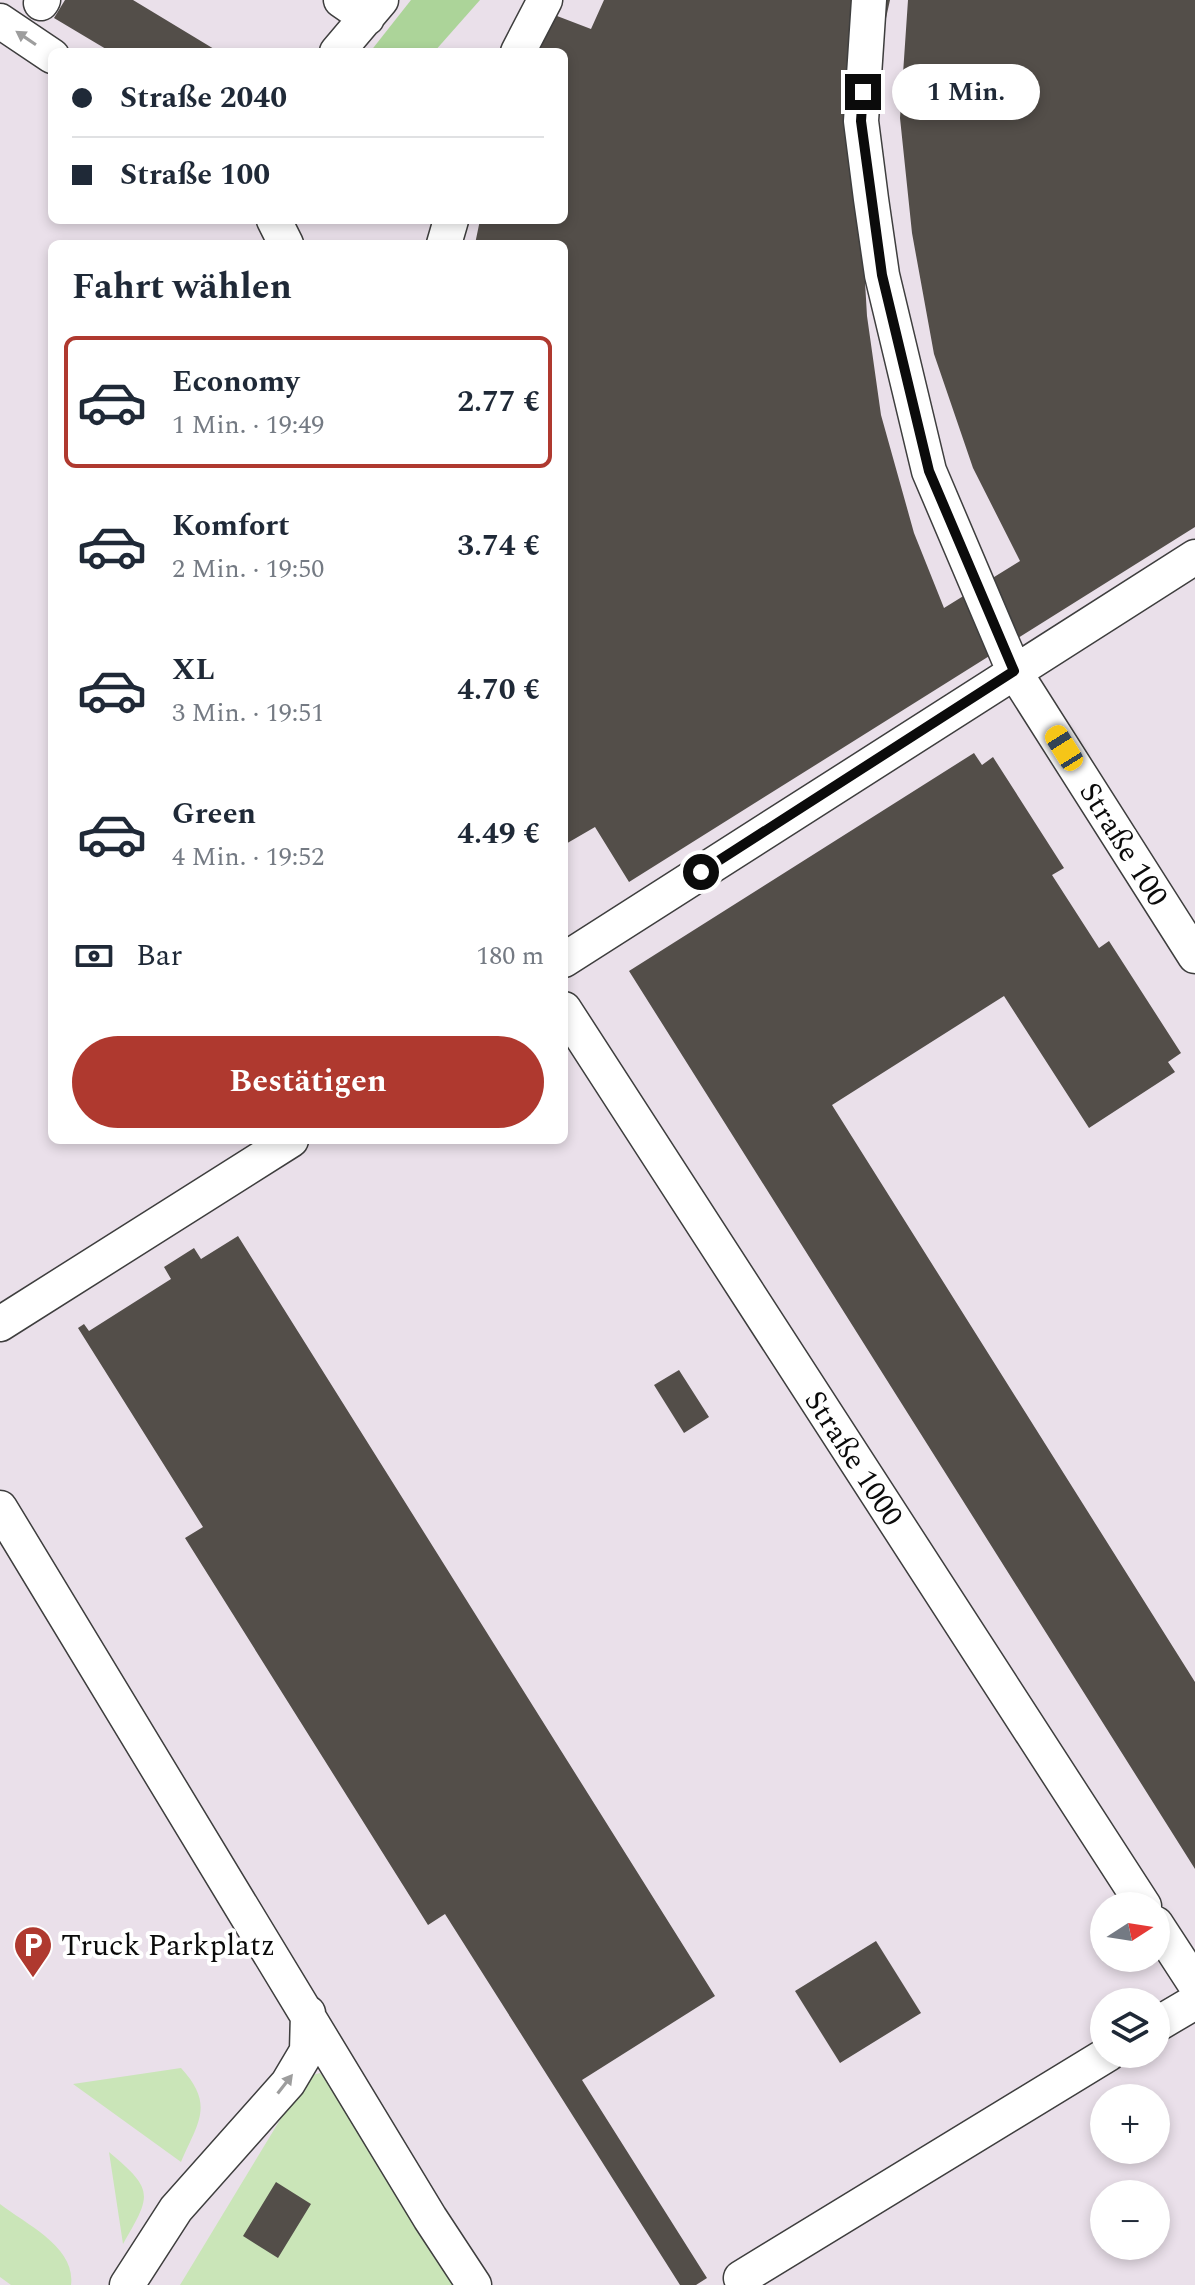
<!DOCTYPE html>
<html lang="de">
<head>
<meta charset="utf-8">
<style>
	:root { --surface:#fff; --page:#f6f6f7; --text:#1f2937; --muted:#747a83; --line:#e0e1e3; --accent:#af392f }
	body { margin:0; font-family:Spectral,serif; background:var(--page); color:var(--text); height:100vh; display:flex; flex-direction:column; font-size:30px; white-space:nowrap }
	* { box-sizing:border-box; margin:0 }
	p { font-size:26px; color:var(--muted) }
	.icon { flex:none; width:44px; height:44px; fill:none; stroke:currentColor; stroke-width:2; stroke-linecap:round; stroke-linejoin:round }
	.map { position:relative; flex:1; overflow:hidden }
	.sheet { position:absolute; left:48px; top:240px; width:520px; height:904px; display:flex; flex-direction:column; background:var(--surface); border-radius:12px; box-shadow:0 4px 12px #0003 }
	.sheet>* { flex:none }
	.guide { position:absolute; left:48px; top:48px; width:520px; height:176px; border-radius:12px; box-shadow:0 4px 12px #0003; display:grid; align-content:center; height:176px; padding:0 24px; background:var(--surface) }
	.needle { width:52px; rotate:78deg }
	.buttons { position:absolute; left:1090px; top:1892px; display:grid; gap:16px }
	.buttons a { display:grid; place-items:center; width:80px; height:80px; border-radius:50%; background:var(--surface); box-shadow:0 4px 12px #0003; font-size:40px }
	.end { position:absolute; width:36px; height:36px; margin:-18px; border:10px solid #0b0b0b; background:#fff; box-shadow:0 0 0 4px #fff }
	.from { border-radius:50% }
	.bubble { position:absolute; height:56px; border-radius:28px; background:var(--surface); box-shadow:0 4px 12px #0003; font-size:26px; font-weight:700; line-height:56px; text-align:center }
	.car { position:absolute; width:24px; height:48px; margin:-24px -12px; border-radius:10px; box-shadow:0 0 6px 2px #0007; background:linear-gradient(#f5c518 24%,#345 0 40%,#f5c518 0 76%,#345 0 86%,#f5c518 0) }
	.guide b { display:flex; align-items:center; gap:28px; height:76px; font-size:30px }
	.guide b+b { border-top:2px solid var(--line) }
	.guide i { width:20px; height:20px; background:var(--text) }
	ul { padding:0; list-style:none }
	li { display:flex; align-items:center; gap:24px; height:132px; margin:0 16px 12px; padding:0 8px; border:4px solid transparent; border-radius:12px }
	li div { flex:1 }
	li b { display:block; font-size:30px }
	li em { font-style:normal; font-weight:700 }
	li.selected { border-color:var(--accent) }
	li>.icon { width:72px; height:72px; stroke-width:1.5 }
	h2 { padding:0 24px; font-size:36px; line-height:96px }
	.pay { display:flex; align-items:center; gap:20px; height:88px; padding:0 24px; font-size:30px }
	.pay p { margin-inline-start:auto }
	.action { display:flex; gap:16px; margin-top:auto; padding:16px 24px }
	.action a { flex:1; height:92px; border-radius:48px; background:var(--accent); color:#fff; font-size:32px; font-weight:700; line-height:92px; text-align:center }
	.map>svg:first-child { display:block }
	.industrial { fill:#eae0ea; fill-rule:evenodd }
	.green { fill:#cae5b8 }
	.forest { fill:#acd499 }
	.building { fill:#534e49 }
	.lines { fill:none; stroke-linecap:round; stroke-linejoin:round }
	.minor-casing { stroke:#3e3e3e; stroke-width:37 }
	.minor { stroke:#fff; stroke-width:34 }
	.oneway { fill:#9d9d9d }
	.route { stroke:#0b0b0b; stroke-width:10 }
	.labels { text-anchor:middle; stroke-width:8; stroke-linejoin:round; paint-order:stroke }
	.street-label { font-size:30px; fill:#0b0b0b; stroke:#fff }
	.poi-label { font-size:30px; fill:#0b0b0b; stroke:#fff; text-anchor:start }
</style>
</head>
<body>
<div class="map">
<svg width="1195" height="2285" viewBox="0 0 1195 2285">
	<rect width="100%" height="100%" fill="#fdfceb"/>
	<path class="industrial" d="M0,0h1195v2285h-1195zM52,52h512v168h-512zM52,244h512v896h-512zM1104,1906h52v52h-52zM1104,2002h52v52h-52zM1104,2098h52v52h-52zM1104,2194h52v52h-52z"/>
	<path class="green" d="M181,2068c34,37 17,54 0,94l-108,-78z
		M320,2073l13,14 122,198h-275l126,-208z
		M109,2152c45,38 43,42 14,92z
		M0,2204c27,21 76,43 71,81h-60l-11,-8z"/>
	<path class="forest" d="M411,0h69l-46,52h-64z"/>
	<path class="building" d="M65,0h68l86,52h-108l-57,-34z
		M604,0h286l-15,68 -14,145 6,103 14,99 33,118 30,75 76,-47 -47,-93 -39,-114 -22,-121 -12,-115 8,-118h287v527l-566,355 -34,-55 -31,18v-601h-89l5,-24h84v-168h-33l13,-41 47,18z
		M974,753l8,12 11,-8 71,111 -12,7 47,73 10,-7 72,112 -13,9 7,10 -86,56 -85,-132 -172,109 363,577v187l-566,-898z
		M238,1236l477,760 -133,84 125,198 -11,7h-16l-235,-371 -17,11 -243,-387 18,-11 -125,-199 6,-4 5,7 82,-52 -7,-12 30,-19 7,11z
		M679,1370l30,47 -25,16 -30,-48z
		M876,1941l45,72 -81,50 -45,-72z
		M276,2182l35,22 -33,54 -35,-22z"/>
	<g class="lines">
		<g class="minor-casing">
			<path id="minor" d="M341,0l26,18
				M869,0l-8,121 10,78 11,76 47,196 85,200 181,285
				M41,3l2,-3
				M0,21l52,35
				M337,52l44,-52
				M518,52l27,-52
				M274,220l12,24
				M444,244l7,-24
				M564,960l631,-403
				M564,1009l580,897
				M0,1324l291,-184
				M0,1508l430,710 44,67
				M1156,1924l39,60
				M1156,2025l39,-23
				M741,2278l367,-224
				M127,2285l49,-76 112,-126 19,-32 1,-38"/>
		</g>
		<use href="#minor" class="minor"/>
	</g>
	<defs><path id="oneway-solid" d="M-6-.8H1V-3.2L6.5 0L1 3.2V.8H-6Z" transform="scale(2)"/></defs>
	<g class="oneway">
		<use href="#oneway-solid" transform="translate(26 38) rotate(-146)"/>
		<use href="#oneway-solid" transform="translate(285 2084) rotate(-52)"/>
	</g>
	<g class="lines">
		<path class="route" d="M701,872l313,-201 -85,-200 -47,-196 -21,-154 2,-29"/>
	</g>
	<defs>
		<g id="parking-pin" transform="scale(2)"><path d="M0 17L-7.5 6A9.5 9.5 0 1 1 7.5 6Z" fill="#af392f" stroke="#fff"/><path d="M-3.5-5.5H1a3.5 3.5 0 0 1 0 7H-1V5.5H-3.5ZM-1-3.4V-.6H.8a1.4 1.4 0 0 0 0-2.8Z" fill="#fff"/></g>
	</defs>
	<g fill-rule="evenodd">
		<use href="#parking-pin" x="33" y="1945"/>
	</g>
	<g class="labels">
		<g class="street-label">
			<text transform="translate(1124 844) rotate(58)" y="10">Straße 100</text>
			<text transform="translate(854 1458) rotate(57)" y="10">Straße 1000</text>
		</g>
		<g class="poi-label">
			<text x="61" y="1955">Truck Parkplatz</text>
		</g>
	</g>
</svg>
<div class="buttons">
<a><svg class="needle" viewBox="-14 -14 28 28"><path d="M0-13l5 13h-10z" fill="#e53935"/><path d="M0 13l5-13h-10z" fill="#747a83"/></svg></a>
<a><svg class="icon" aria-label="layers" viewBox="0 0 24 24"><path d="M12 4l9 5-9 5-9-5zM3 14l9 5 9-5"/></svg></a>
<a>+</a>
<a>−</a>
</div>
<i class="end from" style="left:701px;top:872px"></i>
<i class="end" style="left:863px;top:92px"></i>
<div class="bubble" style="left:892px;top:64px;width:148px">1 Min.</div>
<i class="car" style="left:1064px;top:748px;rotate:328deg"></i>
<div class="guide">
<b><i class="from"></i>Straße 2040</b>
<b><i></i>Straße 100</b>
</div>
<section class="sheet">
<h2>Fahrt wählen</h2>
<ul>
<li class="selected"><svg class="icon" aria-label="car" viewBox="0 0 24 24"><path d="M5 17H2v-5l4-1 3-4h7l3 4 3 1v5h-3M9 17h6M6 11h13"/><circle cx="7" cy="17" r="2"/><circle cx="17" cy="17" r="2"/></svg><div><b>Economy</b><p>1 Min. · 19:49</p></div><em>2.77 €</em></li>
<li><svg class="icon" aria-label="car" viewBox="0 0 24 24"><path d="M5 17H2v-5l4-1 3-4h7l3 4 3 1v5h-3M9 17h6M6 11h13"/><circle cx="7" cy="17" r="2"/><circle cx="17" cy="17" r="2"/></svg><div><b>Komfort</b><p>2 Min. · 19:50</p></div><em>3.74 €</em></li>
<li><svg class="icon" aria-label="car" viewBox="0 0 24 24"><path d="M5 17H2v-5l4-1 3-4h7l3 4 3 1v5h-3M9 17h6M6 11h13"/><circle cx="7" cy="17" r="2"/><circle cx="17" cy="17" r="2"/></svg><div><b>XL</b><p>3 Min. · 19:51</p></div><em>4.70 €</em></li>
<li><svg class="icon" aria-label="car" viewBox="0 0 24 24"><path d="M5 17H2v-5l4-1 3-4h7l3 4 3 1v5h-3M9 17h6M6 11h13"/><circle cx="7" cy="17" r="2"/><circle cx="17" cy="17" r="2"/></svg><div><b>Green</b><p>4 Min. · 19:52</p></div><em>4.49 €</em></li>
</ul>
<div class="pay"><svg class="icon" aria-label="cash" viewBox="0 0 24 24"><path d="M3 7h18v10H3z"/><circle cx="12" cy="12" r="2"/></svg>Bar<p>180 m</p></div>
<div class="action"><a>Bestätigen</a></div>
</section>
</div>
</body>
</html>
